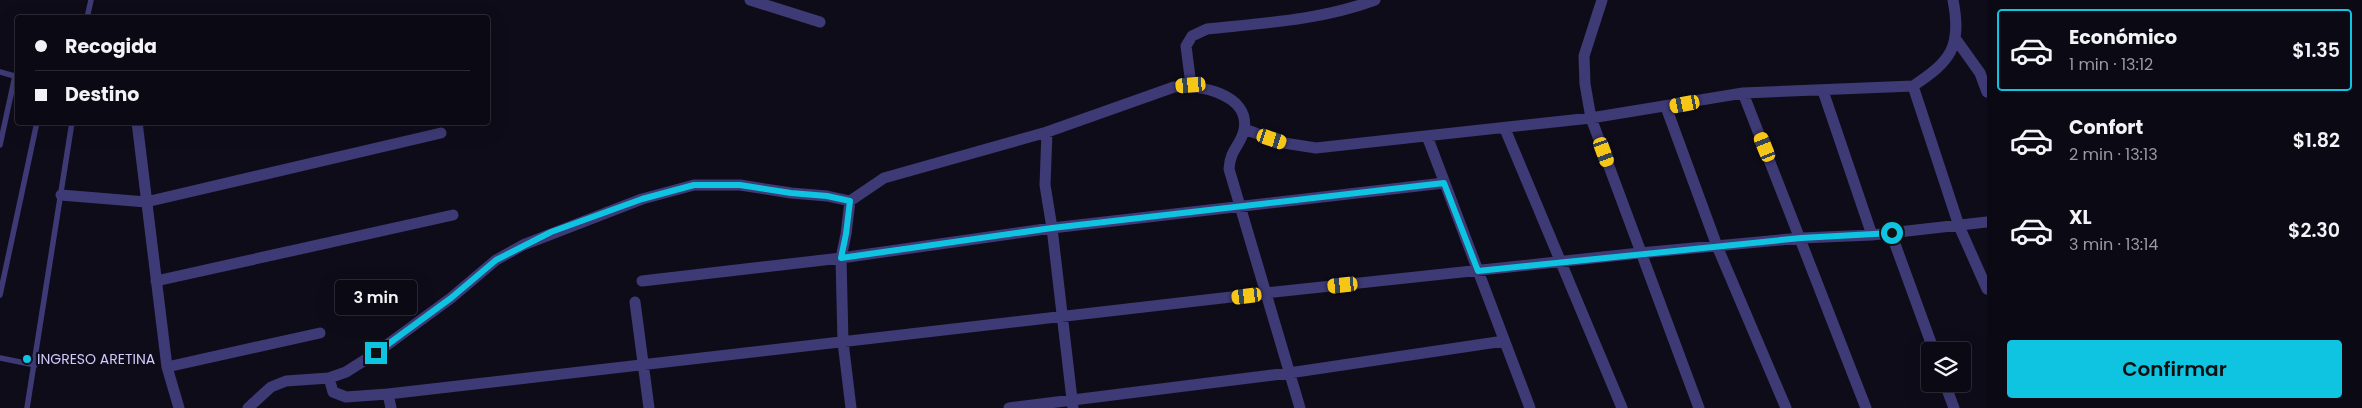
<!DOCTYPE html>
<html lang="es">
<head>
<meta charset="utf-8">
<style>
	:root { --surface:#0b0914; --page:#191722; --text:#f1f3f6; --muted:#9a9aa0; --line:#2b2a34; --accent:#0fc4e1 }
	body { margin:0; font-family:Poppins,sans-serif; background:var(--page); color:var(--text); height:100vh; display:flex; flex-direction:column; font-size:19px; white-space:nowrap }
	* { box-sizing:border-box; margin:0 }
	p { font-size:16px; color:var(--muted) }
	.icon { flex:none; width:28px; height:28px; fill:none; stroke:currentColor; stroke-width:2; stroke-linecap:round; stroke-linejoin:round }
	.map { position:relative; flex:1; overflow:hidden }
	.panel { display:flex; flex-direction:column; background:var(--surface); width:375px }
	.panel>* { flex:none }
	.hud { position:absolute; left:15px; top:15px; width:475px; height:110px; border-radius:5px; box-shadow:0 5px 20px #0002,0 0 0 1px var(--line); display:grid; align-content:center; height:110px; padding:0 20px; background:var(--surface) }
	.controls { position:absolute; left:1921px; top:342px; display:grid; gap:10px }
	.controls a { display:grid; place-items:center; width:50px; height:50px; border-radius:5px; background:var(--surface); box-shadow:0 5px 20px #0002,0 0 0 1px var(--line); font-size:25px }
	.end { position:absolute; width:22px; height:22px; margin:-11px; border:6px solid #0fc4e1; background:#111; box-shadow:0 0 0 2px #111 }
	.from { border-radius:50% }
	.bubble { position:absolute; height:35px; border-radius:5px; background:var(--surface); box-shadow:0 5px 20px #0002,0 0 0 1px var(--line); font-size:16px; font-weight:600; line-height:35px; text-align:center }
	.car { position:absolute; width:15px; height:30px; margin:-15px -8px; border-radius:6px; box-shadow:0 0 4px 1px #0007; background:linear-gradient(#f5c518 24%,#345 0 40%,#f5c518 0 76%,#345 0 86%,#f5c518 0) }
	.hud b { display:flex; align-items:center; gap:18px; height:48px; font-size:19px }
	.hud b+b { border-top:1px solid var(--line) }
	.hud i { width:12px; height:12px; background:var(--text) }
	ul { padding:9px 0 0; list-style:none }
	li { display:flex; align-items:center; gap:15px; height:82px; margin:0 10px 8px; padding:0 10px; border:2px solid transparent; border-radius:5px }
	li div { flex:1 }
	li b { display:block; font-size:19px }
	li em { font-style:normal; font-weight:600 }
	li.selected { border-color:var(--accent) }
	li>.icon { width:45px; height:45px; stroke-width:1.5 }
	.cta { display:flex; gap:10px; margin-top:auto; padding:10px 20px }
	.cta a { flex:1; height:58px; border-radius:5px; background:var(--accent); color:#111; font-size:20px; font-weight:600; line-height:58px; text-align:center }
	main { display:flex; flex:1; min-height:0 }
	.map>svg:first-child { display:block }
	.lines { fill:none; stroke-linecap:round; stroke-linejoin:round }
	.lane { stroke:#3e3a76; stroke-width:5.5 }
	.street { stroke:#3e3a76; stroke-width:11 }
	.route { stroke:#0fc4e1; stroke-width:6 }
	.poi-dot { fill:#0fc4e1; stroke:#0f0c1a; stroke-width:2 }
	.labels { text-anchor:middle; stroke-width:4.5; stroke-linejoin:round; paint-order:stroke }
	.poi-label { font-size:14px; fill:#d0c9fb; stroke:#0f0c1a; text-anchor:start }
</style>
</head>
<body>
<main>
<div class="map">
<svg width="1987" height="408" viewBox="0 0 1987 408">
	<rect width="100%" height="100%" fill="#0f0c1a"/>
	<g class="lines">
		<path class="lane" d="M87,18l4,-18
			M0,72l18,5
			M0,145l15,-69
			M0,295l37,-173
			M0,358l35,7
			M27,408l45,-286"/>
		<path class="street" d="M750,0l70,22
			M1602,0l-18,56 1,28 6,34 108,290
			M1955,38l25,35 7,19
			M1191,85l-5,-39 6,-10 15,-7c57,-6 114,-9 168,-29
			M1913,86l46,140 28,63
			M1823,91l49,144
			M1743,93l123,315
			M1666,107l51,139 69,162
			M137,122l30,245 12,41
			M1244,129l40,14 32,5 275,-30 152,-25 170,-7c38,-25 49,-39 40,-86
			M1505,129l117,279
			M1047,132l-2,53 7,43 21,180
			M1427,136l103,272
			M61,195l85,7 295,-69
			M850,201l-4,33 -5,24 2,84 8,66
			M1891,233l43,118
			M156,281l297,-66
			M642,281l199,-23 211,-30 392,-45
			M635,302l14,106
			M167,367l153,-34
			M329,378l4,14 13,5 42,-3 878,-101 374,-40 161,-15 71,-3 115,-13
			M1945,384l9,24
			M388,394l3,14
			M248,408l23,-21 15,-6 43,-3 17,-6 30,-19 75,-55 45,-38 27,-15 119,-46 52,-14h46l51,8 36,3 23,5 34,-23 163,-46 127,-45c24,-3 77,7 70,43 -3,15 -14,19 -15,39l71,239
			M1009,408l280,-35 215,-32"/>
	</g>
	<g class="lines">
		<path class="route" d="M376,353l75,-55 45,-38 55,-28 91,-33 52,-14h46l51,8 36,3 23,5 -4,33 -5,24 211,-30 392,-45 34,88 323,-33 91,-5"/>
	</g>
	<circle class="poi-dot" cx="27" cy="359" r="5"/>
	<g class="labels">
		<g class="poi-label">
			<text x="37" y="364">INGRESO ARETINA</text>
		</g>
	</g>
</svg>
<div class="controls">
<a><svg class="icon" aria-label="layers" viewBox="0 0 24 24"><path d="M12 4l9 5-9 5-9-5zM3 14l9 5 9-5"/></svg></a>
</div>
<i class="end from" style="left:1892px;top:233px"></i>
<i class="end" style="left:376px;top:353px"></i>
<div class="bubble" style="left:335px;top:280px;width:82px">3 min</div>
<i class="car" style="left:1191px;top:85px;rotate:265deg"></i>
<i class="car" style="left:1685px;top:104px;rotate:259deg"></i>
<i class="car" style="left:1272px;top:139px;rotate:108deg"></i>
<i class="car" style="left:1765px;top:147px;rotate:338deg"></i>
<i class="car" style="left:1604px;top:152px;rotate:160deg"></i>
<i class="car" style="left:1343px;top:285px;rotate:264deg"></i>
<i class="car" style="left:1247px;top:296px;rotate:263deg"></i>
<div class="hud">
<b><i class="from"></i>Recogida</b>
<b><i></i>Destino</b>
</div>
</div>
<section class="panel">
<ul>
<li class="selected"><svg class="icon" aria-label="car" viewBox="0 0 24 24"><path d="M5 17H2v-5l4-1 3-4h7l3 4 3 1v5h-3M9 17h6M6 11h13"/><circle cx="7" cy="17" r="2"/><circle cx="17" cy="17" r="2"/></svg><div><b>Económico</b><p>1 min · 13:12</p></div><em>$1.35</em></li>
<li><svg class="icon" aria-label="car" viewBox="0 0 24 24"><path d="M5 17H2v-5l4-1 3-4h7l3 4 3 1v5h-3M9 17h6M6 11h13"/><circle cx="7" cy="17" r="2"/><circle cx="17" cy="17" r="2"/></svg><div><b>Confort</b><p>2 min · 13:13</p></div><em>$1.82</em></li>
<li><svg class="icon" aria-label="car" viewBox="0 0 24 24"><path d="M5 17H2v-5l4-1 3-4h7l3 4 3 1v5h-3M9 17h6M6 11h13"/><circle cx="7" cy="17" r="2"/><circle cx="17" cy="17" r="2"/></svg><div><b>XL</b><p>3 min · 13:14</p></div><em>$2.30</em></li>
</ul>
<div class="cta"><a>Confirmar</a></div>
</section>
</main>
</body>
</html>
